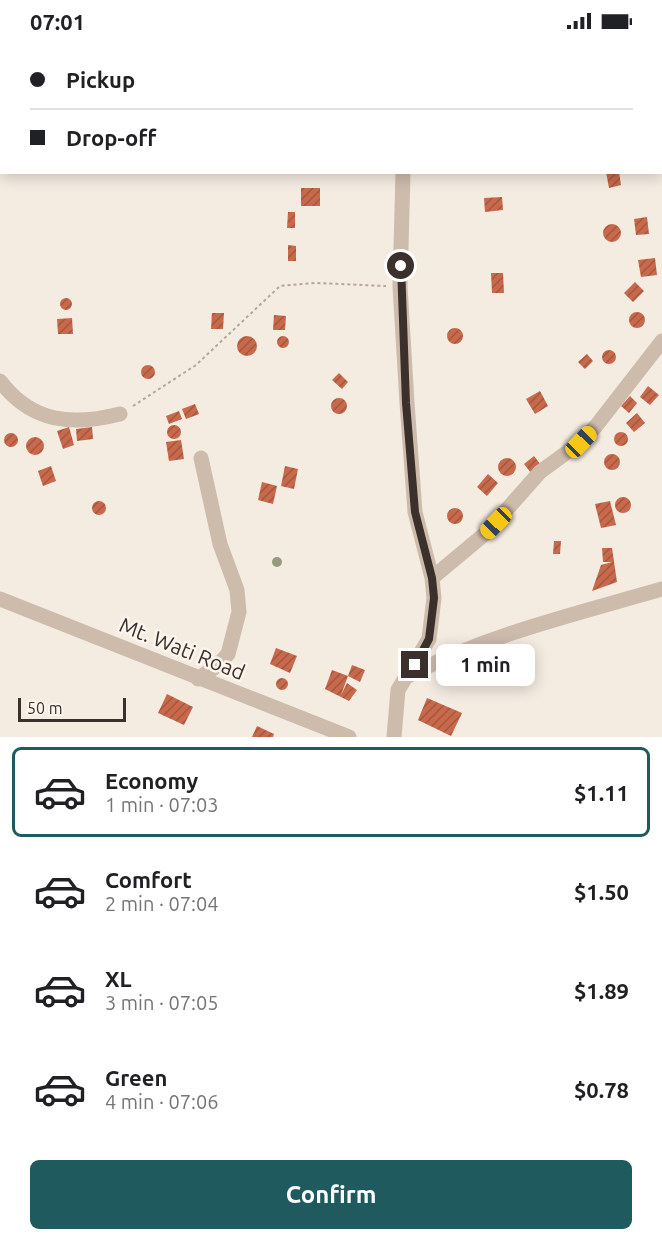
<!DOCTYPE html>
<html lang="en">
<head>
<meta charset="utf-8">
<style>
	:root { --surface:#fff; --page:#f6f6f6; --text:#202124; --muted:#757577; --line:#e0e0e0; --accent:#1f5a5e }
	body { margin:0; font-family:Ubuntu,sans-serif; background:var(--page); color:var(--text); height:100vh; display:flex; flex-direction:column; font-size:22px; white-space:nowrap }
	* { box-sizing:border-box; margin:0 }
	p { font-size:20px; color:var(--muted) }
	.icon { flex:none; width:33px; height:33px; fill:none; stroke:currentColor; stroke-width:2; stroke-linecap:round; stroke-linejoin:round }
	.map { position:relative; height:695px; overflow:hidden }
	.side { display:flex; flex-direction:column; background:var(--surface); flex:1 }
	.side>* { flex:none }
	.guide { position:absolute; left:0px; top:0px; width:663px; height:132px; box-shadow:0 3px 15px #0003; display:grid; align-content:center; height:132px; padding:0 30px; background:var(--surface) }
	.scale { position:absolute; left:18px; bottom:15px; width:108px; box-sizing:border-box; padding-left:6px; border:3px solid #3b302b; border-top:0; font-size:16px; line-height:21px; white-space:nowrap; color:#3b302b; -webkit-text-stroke:4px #fbf5ee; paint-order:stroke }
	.end { position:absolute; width:27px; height:27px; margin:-14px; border:8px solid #3b302b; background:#fff; box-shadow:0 0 0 3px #fff }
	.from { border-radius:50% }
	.bubble { position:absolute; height:42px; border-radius:9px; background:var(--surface); box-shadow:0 3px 15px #0003; font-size:20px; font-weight:700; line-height:42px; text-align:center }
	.car { position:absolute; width:18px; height:36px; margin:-18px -9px; border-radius:8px; box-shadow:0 0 4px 2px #0007; background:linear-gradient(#f5c518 24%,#345 0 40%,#f5c518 0 76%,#345 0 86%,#f5c518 0) }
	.guide b { display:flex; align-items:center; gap:21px; height:57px; font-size:22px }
	.guide b+b { border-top:2px solid var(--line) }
	.guide i { width:15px; height:15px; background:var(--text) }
	ul { padding:10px 0 0; list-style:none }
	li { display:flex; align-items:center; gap:18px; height:90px; margin:0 12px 9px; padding:0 18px; border:3px solid transparent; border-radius:9px }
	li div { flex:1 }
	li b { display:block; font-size:22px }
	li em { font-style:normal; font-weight:700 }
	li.on { border-color:var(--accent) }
	li>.icon { width:54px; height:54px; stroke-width:1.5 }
	.button { display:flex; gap:12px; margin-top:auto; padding:12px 30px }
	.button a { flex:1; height:69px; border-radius:9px; background:var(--accent); color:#fff; font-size:24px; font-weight:700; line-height:69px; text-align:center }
	.status { display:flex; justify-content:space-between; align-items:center; height:42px; padding:0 30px; background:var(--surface); direction:ltr }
	.status svg { height:16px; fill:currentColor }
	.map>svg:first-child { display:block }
	.building { fill:url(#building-hatch) }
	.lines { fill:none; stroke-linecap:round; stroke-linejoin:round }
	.path { stroke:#b9a596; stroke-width:2; stroke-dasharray:3 3; stroke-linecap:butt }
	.street { stroke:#cdbbac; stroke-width:15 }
	.tree { fill:#969b7f }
	.route { stroke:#3b302b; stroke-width:8 }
	.labels { text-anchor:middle; stroke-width:5; stroke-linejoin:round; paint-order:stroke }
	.street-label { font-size:21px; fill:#3b302b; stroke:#fbf5ee }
</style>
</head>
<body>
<div class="status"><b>07:01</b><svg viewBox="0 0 49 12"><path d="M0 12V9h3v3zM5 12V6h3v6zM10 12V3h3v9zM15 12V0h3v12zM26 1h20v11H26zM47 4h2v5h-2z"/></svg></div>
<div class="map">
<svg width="662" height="695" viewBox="0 0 662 695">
	<defs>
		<pattern id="building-hatch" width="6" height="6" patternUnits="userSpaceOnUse" patternTransform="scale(1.5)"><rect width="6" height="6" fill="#c8694b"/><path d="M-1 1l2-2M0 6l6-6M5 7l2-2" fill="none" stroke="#a4573f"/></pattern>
	</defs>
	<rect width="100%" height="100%" fill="#f4ebe1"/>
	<path class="building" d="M606,130h13l2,13 -12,3z
		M301,146h19v18h-19z
		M502,155l1,13 -18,2 -1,-14z
		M288,170h7v16h-8z
		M647,175l2,17 -13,1 -2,-16z
		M603 191a9 9 0 1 1 18 0a9 9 0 1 1-18 0Z
		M288,203l8,1v15h-8z
		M655,216l2,17 -16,2 -3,-17z
		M491,231h12l1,20h-12z
		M635,240l9,9 -11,11 -9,-9z
		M60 262a6 6 0 1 1 12 0a6 6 0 1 1-12 0Z
		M629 278a8 8 0 1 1 16 0a8 8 0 1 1-16 0Z
		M212,271h12l-1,16h-12z
		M274,273l12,1 -1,14h-12z
		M72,276l1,16h-15l-1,-15z
		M447 294a8 8 0 1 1 16 0a8 8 0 1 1-16 0Z
		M277 300a6 6 0 1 1 12 0a6 6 0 1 1-12 0Z
		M237 304a10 10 0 1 1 20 0a10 10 0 1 1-20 0Z
		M602 315a7 7 0 1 1 14 0a7 7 0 1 1-14 0Z
		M587,312l6,7 -8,8 -7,-7z
		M141 330a7 7 0 1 1 14 0a7 7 0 1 1-14 0Z
		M339,331l9,9 -6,7 -10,-9z
		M648,344l11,9 -9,10 -10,-8z
		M540,349l8,15 -13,8 -9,-15z
		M630,354l7,7 -8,10 -8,-7z
		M331 364a8 8 0 1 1 16 0a8 8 0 1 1-16 0Z
		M195,362l4,10 -13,5 -4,-10z
		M179,369l3,8 -13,5 -3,-8z
		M637,371l8,10 -11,9 -8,-9z
		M167 390a7 7 0 1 1 14 0a7 7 0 1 1-14 0Z
		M69,385l5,18 -11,4 -6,-18z
		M92,385l1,12 -16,2 -1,-12z
		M614 397a7 7 0 1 1 14 0a7 7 0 1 1-14 0Z
		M4 398a7 7 0 1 1 14 0a7 7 0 1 1-14 0Z
		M26 404a9 9 0 1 1 18 0a9 9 0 1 1-18 0Z
		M181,398l3,19 -15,2 -3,-19z
		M604 420a8 8 0 1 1 16 0a8 8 0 1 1-16 0Z
		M534,414l7,9 -10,8 -7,-9z
		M498 425a9 9 0 1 1 18 0a9 9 0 1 1-18 0Z
		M51,424l5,15 -13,5 -5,-15z
		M285,424l13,3 -4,20 -13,-3z
		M488,432l10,9 -11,13 -10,-9z
		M262,440l15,4 -4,18 -15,-4z
		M615 463a8 8 0 1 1 16 0a8 8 0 1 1-16 0Z
		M610,459l6,24 -15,3 -6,-24z
		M92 466a7 7 0 1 1 14 0a7 7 0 1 1-14 0Z
		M447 474a8 8 0 1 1 16 0a8 8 0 1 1-16 0Z
		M554,499h7l-1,13h-7z
		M602,506h10l5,34 -25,9 9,-26 11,-3h-9z
		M276,606l21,8 -7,17 -20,-9z
		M352,623l13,5 -5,12 -12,-6z
		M332,628l16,6 -7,19 6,-12 10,7 -8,11 -24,-12z
		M276 642a6 6 0 1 1 12 0a6 6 0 1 1-12 0Z
		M167,652l26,13 -9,18 -26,-12z
		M427,656l35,15 -11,23 -33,-16z
		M257,684l17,8 -1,3h-21z"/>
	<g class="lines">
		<path class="path" d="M133,364l63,-41 84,-79 35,-3 71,3"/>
		<path class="street" d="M419,2l1,-2
			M0,339c32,42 72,45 120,33
			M432,536l54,-45 54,-61 41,-30 15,-16 66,-85
			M0,557l349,138
			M410,633c80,-41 166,-61 252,-86
			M198,637l20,-14 10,-11 11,-42 -2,-22 -17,-46 -19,-86
			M394,695l4,-47 31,-51 5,-41 -2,-20 -17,-66 -8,-109 -7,-117 3,-114"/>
	</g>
	<circle class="tree" cx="277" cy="520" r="5"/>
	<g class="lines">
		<path class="route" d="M401,224l5,137 9,109 17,66 2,20 -5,41 -14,26"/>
	</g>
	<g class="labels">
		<g class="street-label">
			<text transform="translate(182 607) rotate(22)" y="7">Mt. Wati Road</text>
		</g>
	</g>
</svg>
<div class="scale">50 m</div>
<i class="end from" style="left:401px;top:224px"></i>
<i class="end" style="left:415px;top:623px"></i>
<div class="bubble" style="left:436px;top:602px;width:99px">1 min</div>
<i class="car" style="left:581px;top:400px;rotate:44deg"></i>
<i class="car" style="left:496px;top:481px;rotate:224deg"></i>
<div class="guide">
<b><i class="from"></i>Pickup</b>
<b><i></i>Drop-off</b>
</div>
</div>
<section class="side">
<ul>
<li class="on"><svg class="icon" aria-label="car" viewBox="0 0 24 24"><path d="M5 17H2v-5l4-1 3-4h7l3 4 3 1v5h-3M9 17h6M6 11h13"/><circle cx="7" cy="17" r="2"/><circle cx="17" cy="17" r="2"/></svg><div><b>Economy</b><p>1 min · 07:03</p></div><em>$1.11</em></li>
<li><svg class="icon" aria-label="car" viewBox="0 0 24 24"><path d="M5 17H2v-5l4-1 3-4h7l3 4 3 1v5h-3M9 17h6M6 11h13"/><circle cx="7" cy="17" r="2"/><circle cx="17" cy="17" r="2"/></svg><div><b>Comfort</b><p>2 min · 07:04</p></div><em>$1.50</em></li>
<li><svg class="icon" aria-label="car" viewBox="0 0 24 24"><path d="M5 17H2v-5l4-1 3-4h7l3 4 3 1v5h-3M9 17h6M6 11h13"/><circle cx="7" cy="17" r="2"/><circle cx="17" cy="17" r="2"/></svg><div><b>XL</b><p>3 min · 07:05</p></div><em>$1.89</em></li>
<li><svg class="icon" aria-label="car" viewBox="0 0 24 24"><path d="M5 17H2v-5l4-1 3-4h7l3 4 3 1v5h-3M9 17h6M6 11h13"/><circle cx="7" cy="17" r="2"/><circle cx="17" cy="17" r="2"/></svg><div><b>Green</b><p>4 min · 07:06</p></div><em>$0.78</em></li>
</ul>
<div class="button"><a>Confirm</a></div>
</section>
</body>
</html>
